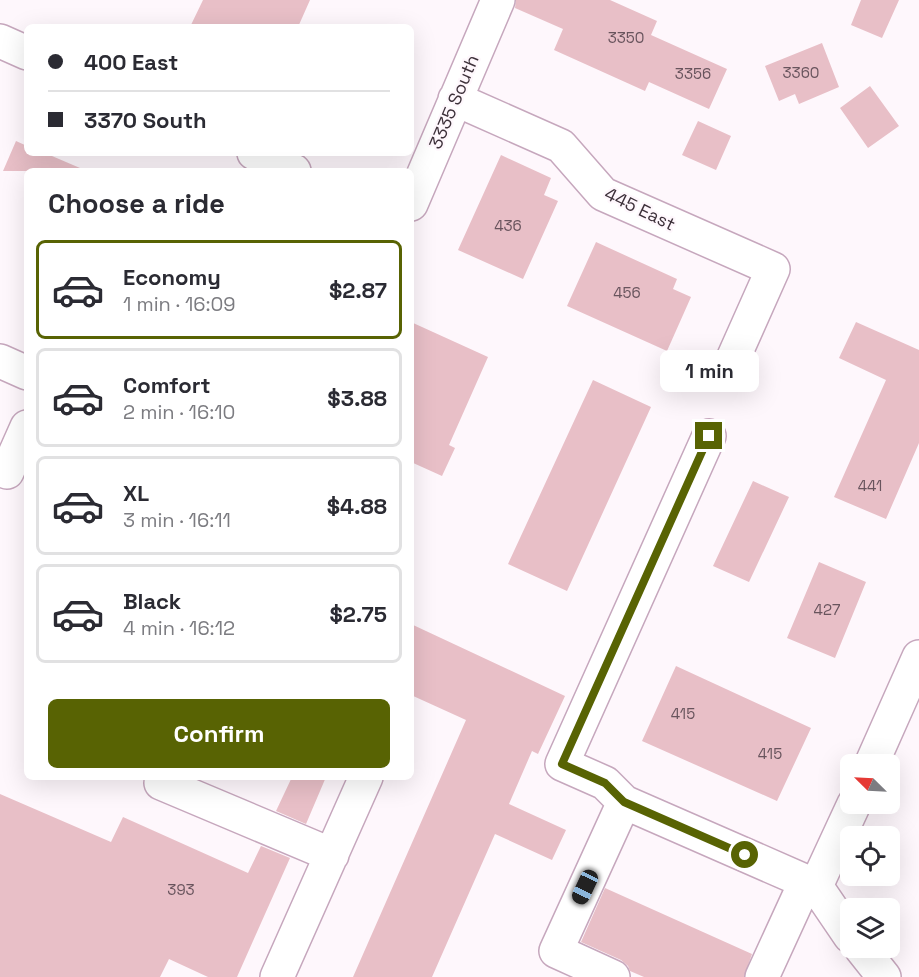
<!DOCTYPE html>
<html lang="en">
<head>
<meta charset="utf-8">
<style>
	:root { --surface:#fff; --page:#f7f7f7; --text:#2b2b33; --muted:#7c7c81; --line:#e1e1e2; --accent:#586303 }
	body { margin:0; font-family:"Space Grotesk",sans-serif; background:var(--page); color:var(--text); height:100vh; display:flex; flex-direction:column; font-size:22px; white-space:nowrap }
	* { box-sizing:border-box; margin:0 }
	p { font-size:20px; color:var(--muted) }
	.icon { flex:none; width:33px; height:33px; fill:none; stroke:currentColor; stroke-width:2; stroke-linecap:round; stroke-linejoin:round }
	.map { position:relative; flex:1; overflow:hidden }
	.panel { position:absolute; left:24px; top:168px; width:390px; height:612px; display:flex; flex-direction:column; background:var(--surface); border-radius:9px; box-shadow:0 6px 24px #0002 }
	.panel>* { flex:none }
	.hud { position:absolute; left:24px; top:24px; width:390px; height:132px; border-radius:9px; box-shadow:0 6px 24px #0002; display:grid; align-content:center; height:132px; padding:0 24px; background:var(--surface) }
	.needle { width:39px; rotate:294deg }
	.controls { position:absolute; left:840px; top:754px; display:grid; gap:12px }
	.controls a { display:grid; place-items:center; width:60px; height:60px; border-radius:9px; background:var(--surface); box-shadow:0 6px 24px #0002; font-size:30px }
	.end { position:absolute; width:27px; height:27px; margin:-14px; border:8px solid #586303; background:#fff; box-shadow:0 0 0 3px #fff }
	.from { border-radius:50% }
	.bubble { position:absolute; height:42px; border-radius:9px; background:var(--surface); box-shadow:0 6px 24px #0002; font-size:20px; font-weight:600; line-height:42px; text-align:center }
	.car { position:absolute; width:18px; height:36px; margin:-18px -9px; border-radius:8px; box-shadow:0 0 4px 2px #0007; background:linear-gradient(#222 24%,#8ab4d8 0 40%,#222 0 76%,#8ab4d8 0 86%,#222 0) }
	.hud b { display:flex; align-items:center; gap:21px; height:57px; font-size:22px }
	.hud b+b { border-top:2px solid var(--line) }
	.hud i { width:15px; height:15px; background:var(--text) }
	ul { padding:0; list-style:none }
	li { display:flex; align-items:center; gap:18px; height:99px; margin:0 12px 9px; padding:0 12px; border:3px solid var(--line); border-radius:9px }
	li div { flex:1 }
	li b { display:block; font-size:22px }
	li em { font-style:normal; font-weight:600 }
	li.current { border-color:var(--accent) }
	li>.icon { width:54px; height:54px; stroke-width:1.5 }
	h2 { padding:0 24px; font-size:27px; line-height:72px }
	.action { display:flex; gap:12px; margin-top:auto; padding:12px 24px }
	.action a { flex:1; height:69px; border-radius:9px; background:var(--accent); color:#fff; font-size:24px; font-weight:600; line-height:69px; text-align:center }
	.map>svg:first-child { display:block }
	.building { fill:#e8bfc7 }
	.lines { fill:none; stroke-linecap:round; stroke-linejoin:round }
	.minor-casing { stroke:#c6a7bd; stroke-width:36 }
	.minor { stroke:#fff; stroke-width:33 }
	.route { stroke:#586303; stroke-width:8 }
	.labels { text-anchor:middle; stroke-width:4.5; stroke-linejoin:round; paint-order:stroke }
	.number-label { font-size:15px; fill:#68545d }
	.street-label { font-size:18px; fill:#3d313a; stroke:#fef7fc }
</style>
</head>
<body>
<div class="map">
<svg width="919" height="977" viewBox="0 0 919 977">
	<rect width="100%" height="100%" fill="#fef7fc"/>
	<path class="building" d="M203,0h107l-12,27h-108z
		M516,0h94l47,21 -6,14 76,34 -18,40 -60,-27 -4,9 -91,-41 9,-21 -48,-21z
		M861,0h38l-17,38 -31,-13z
		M822,43l17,44 -40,17 -4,-10 -16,7 -14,-35z
		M870,86l29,40 -31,22 -28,-40z
		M698,121l33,15 -15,34 -34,-15z
		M16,141l11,5v7h18l42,18h-84z
		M501,155l50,23 -7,17 14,6 -35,78 -65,-29z
		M596,242l81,37 -4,10 18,8 -24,54 -100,-45z
		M411,322l77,35 -39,88 6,3 -13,28 -31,-14z
		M856,322l63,28v93l-33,76 -52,-22 52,-117 -47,-22z
		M593,380l58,27 -84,184 -59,-27z
		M753,481l36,16 -40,85 -36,-16z
		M819,562l47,20 -31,76 -48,-20z
		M411,624l154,72 -27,58 -6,-3 -23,53 57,26 -14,30 -57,-26 -63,143h-79l113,-257 -55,-25z
		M676,666l135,62 -34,73 -135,-60z
		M292,777h34l-20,47 -30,-13z
		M0,794l111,48 12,-25 125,56 13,-27 29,12 -53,119h-29l-39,-18 -9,18h-160z
		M605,888l147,66 -8,23h-100l-14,-6 -2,-5 -7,-6 -40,-18z"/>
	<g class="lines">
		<g class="minor-casing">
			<path id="minor" d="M0,41l27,12
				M455,99l106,47 42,48 170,75 -45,101
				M254,153l40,18
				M411,204l87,-204
				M0,361l27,12
				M709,436l-147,328 43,19 19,19 192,84
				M0,469l7,3 20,-45
				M871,765l48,-108
				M161,783l171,72
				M816,886l38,-82
				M816,886l34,50
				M861,948l23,29
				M277,977l89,-200
				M613,977l-57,-26 68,-149
				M762,977l44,-96"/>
		</g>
		<use href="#minor" class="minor"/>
	</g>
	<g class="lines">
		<path class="route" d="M709,436l-147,328 43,19 19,19 121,53"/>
	</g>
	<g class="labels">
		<g class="number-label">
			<text x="626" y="43">3350</text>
			<text x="801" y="78">3360</text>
			<text x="693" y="79">3356</text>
			<text x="508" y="231">436</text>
			<text x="627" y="298">456</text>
			<text x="870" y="491">441</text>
			<text x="827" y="615">427</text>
			<text x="683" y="719">415</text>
			<text x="770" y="759">415</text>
			<text x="181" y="895">393</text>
		</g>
		<g class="street-label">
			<text transform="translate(454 102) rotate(-67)" y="6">3335 South</text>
			<text transform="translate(640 209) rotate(26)" y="6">445 East</text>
		</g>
	</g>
</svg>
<div class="controls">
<a><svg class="needle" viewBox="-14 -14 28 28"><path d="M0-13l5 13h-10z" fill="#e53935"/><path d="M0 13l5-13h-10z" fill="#7c7c81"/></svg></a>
<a><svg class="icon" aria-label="locate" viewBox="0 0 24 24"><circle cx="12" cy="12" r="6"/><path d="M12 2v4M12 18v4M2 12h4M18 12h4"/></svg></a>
<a><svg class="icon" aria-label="layers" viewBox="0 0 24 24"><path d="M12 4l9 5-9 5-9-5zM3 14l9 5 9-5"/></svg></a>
</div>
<i class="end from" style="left:745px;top:855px"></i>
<i class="end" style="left:709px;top:436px"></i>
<div class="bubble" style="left:660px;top:350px;width:99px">1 min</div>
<i class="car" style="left:585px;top:887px;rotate:205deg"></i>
<div class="hud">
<b><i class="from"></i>400 East</b>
<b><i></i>3370 South</b>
</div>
<section class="panel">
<h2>Choose a ride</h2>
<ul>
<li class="current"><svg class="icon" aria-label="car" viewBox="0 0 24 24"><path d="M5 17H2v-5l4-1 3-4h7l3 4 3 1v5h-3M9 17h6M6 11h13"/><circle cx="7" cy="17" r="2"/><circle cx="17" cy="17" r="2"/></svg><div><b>Economy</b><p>1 min · 16:09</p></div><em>$2.87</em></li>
<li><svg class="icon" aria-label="car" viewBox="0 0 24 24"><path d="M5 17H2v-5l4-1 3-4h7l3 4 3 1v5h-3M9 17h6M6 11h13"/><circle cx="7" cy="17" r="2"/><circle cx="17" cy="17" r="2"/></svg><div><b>Comfort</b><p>2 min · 16:10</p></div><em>$3.88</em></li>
<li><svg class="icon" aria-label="car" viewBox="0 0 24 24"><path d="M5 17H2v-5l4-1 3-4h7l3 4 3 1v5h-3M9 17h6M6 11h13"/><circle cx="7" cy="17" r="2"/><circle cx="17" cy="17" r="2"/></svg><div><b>XL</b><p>3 min · 16:11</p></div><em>$4.88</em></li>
<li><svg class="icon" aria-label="car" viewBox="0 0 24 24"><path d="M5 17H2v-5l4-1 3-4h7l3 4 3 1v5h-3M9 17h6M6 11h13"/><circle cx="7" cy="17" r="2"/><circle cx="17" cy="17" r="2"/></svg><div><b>Black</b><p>4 min · 16:12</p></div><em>$2.75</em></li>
</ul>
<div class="action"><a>Confirm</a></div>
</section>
</div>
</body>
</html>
